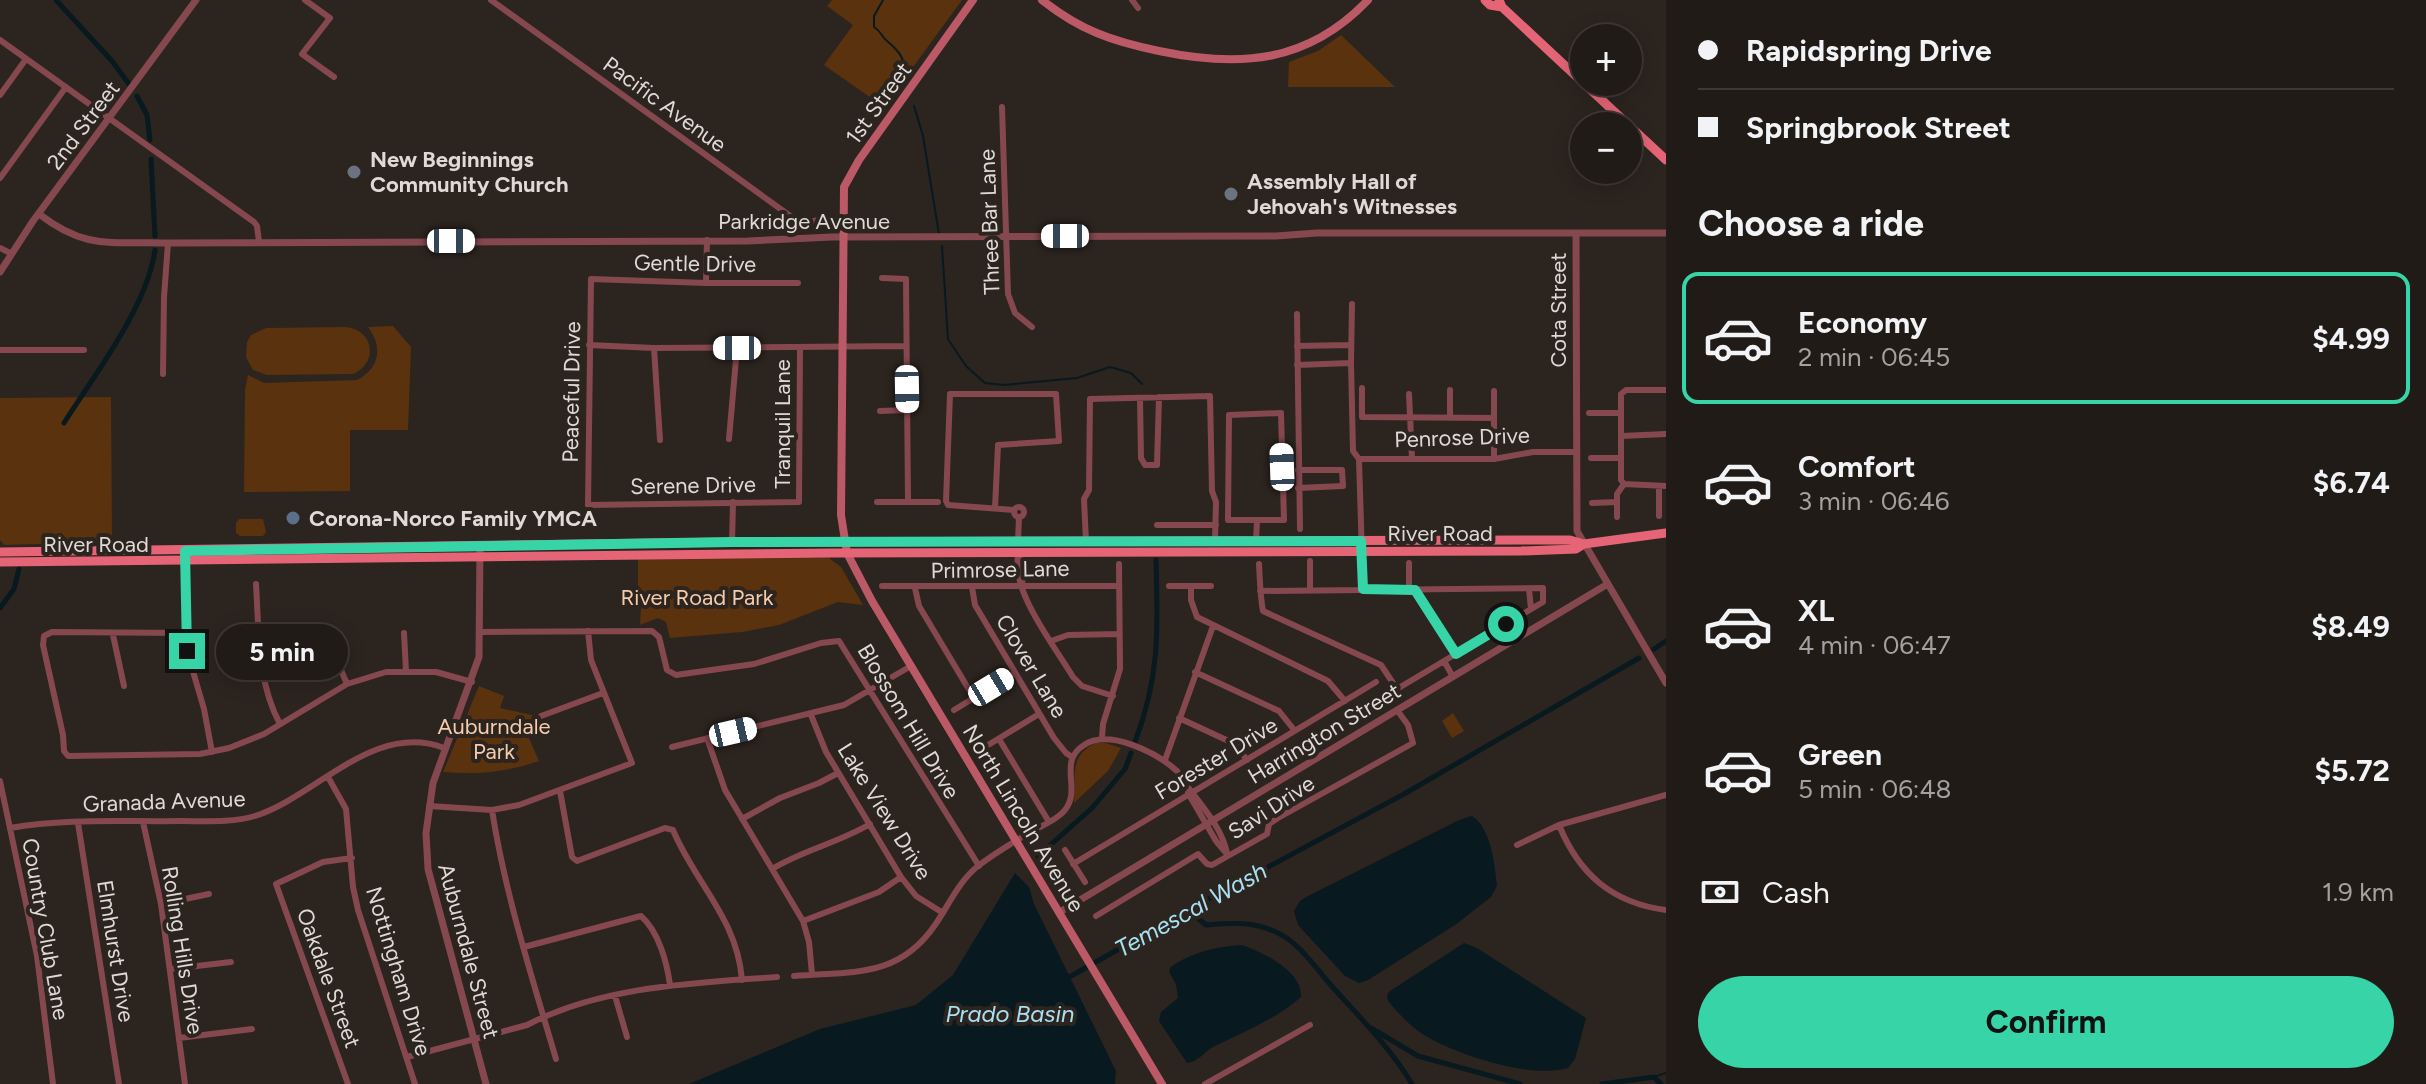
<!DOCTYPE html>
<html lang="en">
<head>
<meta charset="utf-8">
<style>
	:root { --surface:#211b17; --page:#292420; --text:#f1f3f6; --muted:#a2a1a1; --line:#3e3936; --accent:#36d4a7 }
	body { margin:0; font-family:Figtree,sans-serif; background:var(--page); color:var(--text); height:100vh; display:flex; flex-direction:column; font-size:30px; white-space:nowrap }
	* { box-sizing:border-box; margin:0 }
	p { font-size:26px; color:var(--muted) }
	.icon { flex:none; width:44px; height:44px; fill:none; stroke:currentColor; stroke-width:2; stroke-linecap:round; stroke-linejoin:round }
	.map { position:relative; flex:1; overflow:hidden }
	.drawer { display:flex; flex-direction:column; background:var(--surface); width:760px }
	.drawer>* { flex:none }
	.hud { display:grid; align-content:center; height:176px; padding:0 32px; background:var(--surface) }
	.buttons { position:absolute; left:1570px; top:24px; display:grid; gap:16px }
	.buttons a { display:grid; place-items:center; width:72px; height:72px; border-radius:50%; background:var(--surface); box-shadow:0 4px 20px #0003,0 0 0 2px var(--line); font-size:40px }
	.end { position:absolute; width:36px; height:36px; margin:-18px; border:10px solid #36d4a7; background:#111; box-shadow:0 0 0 4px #111 }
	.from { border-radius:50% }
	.bubble { position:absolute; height:56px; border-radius:28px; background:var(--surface); box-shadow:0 4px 20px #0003,0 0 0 2px var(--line); font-size:26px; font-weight:700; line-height:56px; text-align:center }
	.car { position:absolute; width:24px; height:48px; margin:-24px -12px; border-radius:10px; box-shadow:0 0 6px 2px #0007; background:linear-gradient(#fff 24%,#345 0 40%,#fff 0 76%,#345 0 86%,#fff 0) }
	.hud b { display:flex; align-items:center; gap:28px; height:76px; font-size:30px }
	.hud b+b { border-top:2px solid var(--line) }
	.hud i { width:20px; height:20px; background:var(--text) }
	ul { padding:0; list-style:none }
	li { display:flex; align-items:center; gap:24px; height:132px; margin:0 16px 12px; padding:0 16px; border:4px solid transparent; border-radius:16px }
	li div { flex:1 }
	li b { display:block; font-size:30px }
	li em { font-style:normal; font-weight:700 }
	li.selected { border-color:var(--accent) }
	li>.icon { width:72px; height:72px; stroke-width:1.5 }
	h2 { padding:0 32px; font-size:36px; line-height:96px }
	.pay { display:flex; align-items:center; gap:20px; height:88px; padding:0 32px; font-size:30px }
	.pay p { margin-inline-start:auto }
	.cta { display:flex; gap:16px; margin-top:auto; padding:16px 32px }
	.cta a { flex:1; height:92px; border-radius:48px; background:var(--accent); color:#111; font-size:32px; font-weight:700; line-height:92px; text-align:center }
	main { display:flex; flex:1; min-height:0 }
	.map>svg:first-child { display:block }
	.green { fill:#5a320e }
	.water { fill:#08191f }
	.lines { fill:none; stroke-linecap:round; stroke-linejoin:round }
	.stream { stroke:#08191f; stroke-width:2 }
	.canal { stroke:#08191f; stroke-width:5 }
	.minor { stroke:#86484f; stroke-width:6 }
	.tertiary { stroke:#86484f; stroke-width:7 }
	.secondary { stroke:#bc5966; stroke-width:8 }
	.primary { stroke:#e56577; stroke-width:9 }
	.route { stroke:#36d4a7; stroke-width:10 }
	.worship-dot { fill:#6b7280; stroke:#2c241f; stroke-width:3 }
	.service-dot { fill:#5c6f8a; stroke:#2c241f; stroke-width:3 }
	.labels { text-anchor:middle; stroke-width:8; stroke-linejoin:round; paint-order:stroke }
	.street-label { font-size:22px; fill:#dfdad6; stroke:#2c241f }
	.poi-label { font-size:22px; font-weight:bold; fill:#dfdad6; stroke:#2c241f; text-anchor:start }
	.park-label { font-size:22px; fill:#f6ccad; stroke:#2c241f }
	.water-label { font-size:24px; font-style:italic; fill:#a8e0f3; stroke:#2c241f }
</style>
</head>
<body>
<main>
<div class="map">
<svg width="1666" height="1084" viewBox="0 0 1666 1084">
	<rect width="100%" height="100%" fill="#2c241f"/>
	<path class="green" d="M832,0h130l-78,107 -60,-42 29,-40 -26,-19z
		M1341,35l54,52h-107l1,-25 29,-11z
		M393,326l18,21 -3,83h-58v61l-106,1 1,-102 3,-15 16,8 93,-3c23,-12 26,-33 11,-53z
		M344,327c29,1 36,35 9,47l-86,1 -14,-5 -7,-13 1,-15 4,-7 15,-7z
		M111,397l1,145 -108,3 -4,-5v-142z
		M239,519h24l3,13 -3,4h-23l-4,-3v-10z
		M829,558l12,9 22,38 -25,-3 -59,23 -37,7 -72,6 -4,-16 -8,-4 -18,7 2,-34h-4v-32z
		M479,686l25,10 -4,12 32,7 3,8 -7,13 11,25c-32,11 -62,14 -96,11z
		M1453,713l11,18 -12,7 -10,-17z
		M1096,743h9l16,5 -13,23 -34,32c2,-24 -6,-48 22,-60z"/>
	<path class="water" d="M1472,816c19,12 23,49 25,70l-6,11 -36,28 -87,55 -9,3 -14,-7 -47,-51 -4,-14 6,-10 6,-4 153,-77z
		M1015,873l14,14 5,17 82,167 -1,13h-426l131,-55 96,-24 37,-30z
		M1464,943l13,5 109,70 -11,41 -7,9c-37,11 -111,-13 -144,-33 -14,-9 -25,-21 -36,-34l-1,-6 3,-4z
		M1242,945c20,7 61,26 59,52 -25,22 -59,36 -88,50 -9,5 -15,15 -26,16l-28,-42 2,-9 17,-14 -2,-14 -7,-12 1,-4c18,-15 49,-22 72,-23z"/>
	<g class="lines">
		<path class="stream" d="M883,0l-9,16v11c7,4 7,9 13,14 12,10 17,16 19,33
			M914,106l9,30 16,98
			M942,246l6,93 18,27 19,17 19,2 73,-7 33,-11 21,6 11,11
			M1654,1077l12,-4"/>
		<path class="canal" d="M56,0l56,61 17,23
			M137,96l10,19 3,25
			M151,159l4,77
			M64,423c31,-49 83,-116 91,-173
			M0,608l14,-19 5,-20
			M1654,649l12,-8
			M1135,742c25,-66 23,-113 21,-182
			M1038,856l54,-48 33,-39 6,-16
			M1188,910l18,15c25,-2 49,-4 72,8 21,10 37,34 52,51 29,33 60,63 82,100
			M1064,980l124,-70 216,-116 235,-136
			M1371,1028l47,28 102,28
			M1602,1084l52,-7 7,7"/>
		<path class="minor" d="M305,0l25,18 -28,36 32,23
			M491,0l302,218 13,5 16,-4
			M1132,0l6,8
			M0,40l254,182 3,4 2,16
			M0,95l26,-36
			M1002,107l6,187 7,19 17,14
			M0,178l66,-91
			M0,248l10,5
			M882,278l24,1 2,222
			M706,283l1,-43
			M798,283h-92l-115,-4 -3,226 211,-3 1,-155
			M1352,304l-1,59 2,88 6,8
			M1297,314l3,215
			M589,345l65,3 252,-2
			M1297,346l54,-1
			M654,348l6,92
			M0,350h84
			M1297,365l54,-2
			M163,374l1,-77 4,-54
			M1362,388v29l132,1
			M1450,390v28
			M1409,394l3,65
			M1140,398l1,60 4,7h12l2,-68
			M880,411l27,-1
			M1281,413l3,107h-56l1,-105z
			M1589,413h32
			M1621,436l45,-2
			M729,439l8,-91
			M1591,458h30
			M1494,459v-68
			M1298,470h44l1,16 -45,2
			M1624,484l-3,-4v-86l5,-4h40
			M1624,484l42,2
			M877,502h61
			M1592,503l25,-1
			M1014 512a5 5 0 1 1 10 0a5 5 0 1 1-10 0Z
			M995,508l3,-63 61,-4 -3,-47h-106l-4,107 2,4 66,5
			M1659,516v-30
			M1617,517v-23l7,-10
			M1157,525h59
			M1018,541l1,-24
			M1256,541l1,-20
			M1086,542l-2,-43 5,-9 1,-91 120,-3 2,95 4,11 -1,39
			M732,543l1,-41
			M1019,552c-11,36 35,93 54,125l9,9 31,10
			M1020,552l4,5 -2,30
			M186,559l1,92 17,58 8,43
			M1259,564c1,16 1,31 4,47l118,54 16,24 146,-87v-14l-283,3
			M256,584c3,47 1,98 24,140
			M882,586h237
			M1169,586h42
			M1191,586v14l6,17 131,64 17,20
			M972,587l3,18 79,133 12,15 6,4
			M915,588l4,18 55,92
			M1363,589l-4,-130h135l39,-7h43
			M1529,589l2,20
			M1310,590v-29
			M1409,590v-27
			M1415,590l41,64
			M481,632l171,-1 7,6 8,33 9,5 78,-11 67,-21 18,-2 140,225
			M186,633l-134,-1 -8,4 -1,9 20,90 1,16 4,5 132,-2 29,-6 35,-14 83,-50 39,-12h50l36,10
			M333,633l8,37 6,14
			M404,633l2,38
			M113,635l11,51
			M1051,641l17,-6 51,-1
			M1444,661l9,16
			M1195,672l84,39 16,20
			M954,710l61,-37
			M811,715l15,37 75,125 15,19 27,17
			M541,716l62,-23
			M1179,718l56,26 12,16
			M707,738l18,52 78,131 6,21 3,32
			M1102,738l1,-14 17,-55 -1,-105
			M999,739l50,83
			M672,747l172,-42 67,-39
			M980,750l59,-36
			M1165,760l48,-134
			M328,777l18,32 7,78 5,23 57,174
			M0,781l37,175 16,128
			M560,791l12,66 5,4 88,-33 8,2c22,53 64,88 69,150
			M1188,793l28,48 11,13
			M429,806l63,4 27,-5 113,-42 -41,-103 -3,-29
			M492,810c13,84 40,167 64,249
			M742,819l38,-21 39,-15 19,-10
			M143,822l18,82 24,180
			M78,823l41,261
			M1559,825c20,49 53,78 107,85
			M10,828c56,-10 114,-6 171,-7 23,0 51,2 74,-5 62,-20 119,-95 189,-68
			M1517,845l42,-20 107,-30
			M1065,850l20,32
			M1073,864l303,-182
			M772,869c31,-19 66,-26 98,-45
			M161,904l48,-10
			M1096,916l102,-62 9,10 5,1 55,-31 2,-10 9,-6 135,-75 -5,-18 -11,-15
			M803,921l76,-29 22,-15
			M524,947l117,-31c18,16 26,47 29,69
			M171,969l60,-7
			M794,976c57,-5 104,3 141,-51 14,-20 23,-43 43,-59 17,-13 37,-25 56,-36 10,-5 24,-11 31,-20 17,-21 -8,-48 19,-65 25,-17 73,8 93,26 5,5 6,10 10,15 15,20 35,42 40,67
			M615,996l12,41
			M179,1038l73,-9
			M407,1057l120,-32c75,-39 166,-42 250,-48
			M348,1084l-72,-200 47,-22 29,-4
			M1205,1084l105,-59"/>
		<path class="tertiary" d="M39,214c48,37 73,27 129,29l580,-2 84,-4 444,-1 41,-3h349
			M1576,233l1,298 89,152
			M0,272l33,-51 163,-221
			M480,547l-1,110 -46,126 -7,50 2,36 58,215
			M1060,912l546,-327"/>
		<path class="secondary" d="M973,0l-114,160 -15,27 -3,328 6,38 25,48 290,483
			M1042,0c38,30 69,41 117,51 81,17 149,12 209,-51"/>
		<path class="primary" d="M1485,0l5,5 12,2
			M1499,0l3,7 164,153
			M0,552l732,-10 838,-2 14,4
			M0,562l834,-9 687,-2 55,-2 8,-5 82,-11"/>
	</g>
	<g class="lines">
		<path class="route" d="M187,651l-2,-100 547,-9 629,-1 2,48 52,1 41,64 50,-30"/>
	</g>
	<g class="worship-dot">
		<circle cx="354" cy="172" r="8"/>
		<circle cx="1231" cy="194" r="8"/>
	</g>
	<circle class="service-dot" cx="293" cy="518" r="8"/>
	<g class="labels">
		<g class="street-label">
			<text transform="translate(878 103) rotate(-54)" y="8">1st Street</text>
			<text transform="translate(665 104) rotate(36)" y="8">Pacific Avenue</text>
			<text transform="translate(83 125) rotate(-53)" y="8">2nd Street</text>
			<text x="804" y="229">Parkridge Avenue</text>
			<text transform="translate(989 222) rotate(-92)" y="8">Three Bar Lane</text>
			<text transform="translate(695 263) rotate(1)" y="8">Gentle Drive</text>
			<text transform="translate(1558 310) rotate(-90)" y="8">Cota Street</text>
			<text transform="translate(571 392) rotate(-89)" y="8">Peaceful Drive</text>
			<text transform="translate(782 424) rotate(-90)" y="8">Tranquil Lane</text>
			<text transform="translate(1462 437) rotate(-2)" y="8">Penrose Drive</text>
			<text transform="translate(693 485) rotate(-1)" y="8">Serene Drive</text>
			<text x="1440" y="541">River Road</text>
			<text x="96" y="552">River Road</text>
			<text transform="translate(1000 569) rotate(-1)" y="8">Primrose Lane</text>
			<text transform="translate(1032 666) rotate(59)" y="8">Clover Lane</text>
			<text transform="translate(909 721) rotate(59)" y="8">Blossom Hill Drive</text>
			<text transform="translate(1324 733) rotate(-31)" y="8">Harrington Street</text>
			<text transform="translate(1216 758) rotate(-31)" y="8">Forester Drive</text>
			<text transform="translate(164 801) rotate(-2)" y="8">Granada Avenue</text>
			<text transform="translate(1271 807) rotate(-33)" y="8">Savi Drive</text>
			<text transform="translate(885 811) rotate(58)" y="8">Lake View Drive</text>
			<text transform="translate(1024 818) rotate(59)" y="8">North Lincoln Avenue</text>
			<text transform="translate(46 929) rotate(80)" y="8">Country Club Lane</text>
			<text transform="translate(183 950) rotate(81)" y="8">Rolling Hills Drive</text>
			<text transform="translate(116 951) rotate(81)" y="8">Elmhurst Drive</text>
			<text transform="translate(469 951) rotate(75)" y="8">Auburndale Street</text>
			<text transform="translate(399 971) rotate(73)" y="8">Nottingham Drive</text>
			<text transform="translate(329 978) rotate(70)" y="8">Oakdale Street</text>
		</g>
		<g class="poi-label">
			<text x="370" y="167">New Beginnings<tspan x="370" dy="25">Community Church</tspan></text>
			<text x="1247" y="189">Assembly Hall of<tspan x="1247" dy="25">Jehovah's Witnesses</tspan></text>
			<text x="309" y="526">Corona-Norco Family YMCA</text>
		</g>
		<g class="park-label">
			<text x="697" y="605">River Road Park</text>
			<text x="494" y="734">Auburndale<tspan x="494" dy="25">Park</tspan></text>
		</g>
		<g class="water-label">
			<text transform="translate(1191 910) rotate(-29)" y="8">Temescal Wash</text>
			<text x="1010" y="1022">Prado Basin</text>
		</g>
	</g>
</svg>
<div class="buttons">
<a>+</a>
<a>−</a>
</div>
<i class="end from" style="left:1506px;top:624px"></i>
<i class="end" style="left:187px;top:651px"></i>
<div class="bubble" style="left:216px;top:624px;width:132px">5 min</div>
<i class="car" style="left:1065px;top:236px;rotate:270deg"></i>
<i class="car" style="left:451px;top:241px;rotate:90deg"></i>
<i class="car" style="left:737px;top:348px;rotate:270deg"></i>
<i class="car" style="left:907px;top:389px;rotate:179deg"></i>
<i class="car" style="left:1282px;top:467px;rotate:358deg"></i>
<i class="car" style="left:991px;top:687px;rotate:59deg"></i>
<i class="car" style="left:733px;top:732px;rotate:77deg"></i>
</div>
<section class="drawer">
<div class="hud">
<b><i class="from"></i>Rapidspring Drive</b>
<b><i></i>Springbrook Street</b>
</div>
<h2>Choose a ride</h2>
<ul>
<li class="selected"><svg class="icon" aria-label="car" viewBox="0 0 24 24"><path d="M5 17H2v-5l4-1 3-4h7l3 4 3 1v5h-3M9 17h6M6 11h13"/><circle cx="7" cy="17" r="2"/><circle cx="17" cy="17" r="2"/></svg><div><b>Economy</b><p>2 min · 06:45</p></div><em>$4.99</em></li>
<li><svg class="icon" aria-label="car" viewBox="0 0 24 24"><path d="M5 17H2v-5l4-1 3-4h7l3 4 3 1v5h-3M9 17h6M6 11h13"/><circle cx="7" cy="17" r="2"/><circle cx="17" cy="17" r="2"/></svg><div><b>Comfort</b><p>3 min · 06:46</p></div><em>$6.74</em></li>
<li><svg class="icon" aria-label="car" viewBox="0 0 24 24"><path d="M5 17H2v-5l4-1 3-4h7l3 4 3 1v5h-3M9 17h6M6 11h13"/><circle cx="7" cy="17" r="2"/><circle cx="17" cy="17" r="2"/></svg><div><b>XL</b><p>4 min · 06:47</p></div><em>$8.49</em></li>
<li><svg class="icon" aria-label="car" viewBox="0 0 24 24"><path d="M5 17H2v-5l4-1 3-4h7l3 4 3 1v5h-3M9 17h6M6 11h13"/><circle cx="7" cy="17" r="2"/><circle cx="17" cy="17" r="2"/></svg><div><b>Green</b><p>5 min · 06:48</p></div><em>$5.72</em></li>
</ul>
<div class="pay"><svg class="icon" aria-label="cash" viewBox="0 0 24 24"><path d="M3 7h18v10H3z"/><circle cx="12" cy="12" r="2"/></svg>Cash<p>1.9 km</p></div>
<div class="cta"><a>Confirm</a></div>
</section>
</main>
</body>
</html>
